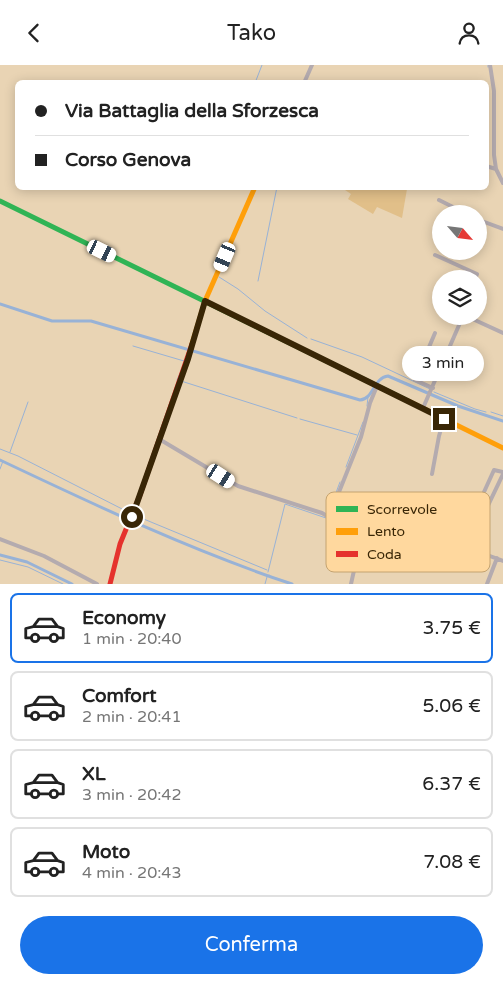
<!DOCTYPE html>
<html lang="it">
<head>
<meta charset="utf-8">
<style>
	:root { --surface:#fff; --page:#f6f6f6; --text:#222; --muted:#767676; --line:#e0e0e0; --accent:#1a73e8 }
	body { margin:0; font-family:"Varela Round",sans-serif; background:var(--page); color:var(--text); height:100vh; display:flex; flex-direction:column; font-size:19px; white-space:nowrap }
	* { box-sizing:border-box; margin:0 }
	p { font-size:16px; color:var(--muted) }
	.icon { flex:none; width:28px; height:28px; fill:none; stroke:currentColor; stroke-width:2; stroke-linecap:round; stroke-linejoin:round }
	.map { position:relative; height:519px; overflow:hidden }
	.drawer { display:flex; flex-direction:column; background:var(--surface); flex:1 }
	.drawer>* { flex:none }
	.top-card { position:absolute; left:15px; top:15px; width:474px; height:110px; border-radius:8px; box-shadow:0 2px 12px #0003; display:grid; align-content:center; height:110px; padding:0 20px; background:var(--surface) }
	.needle { width:32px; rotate:118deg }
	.fabs { position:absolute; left:432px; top:140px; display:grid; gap:10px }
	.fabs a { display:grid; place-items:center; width:55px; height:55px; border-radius:50%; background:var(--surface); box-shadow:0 2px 12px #0003; font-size:25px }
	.end { position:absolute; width:22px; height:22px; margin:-11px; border:6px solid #392606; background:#fff; box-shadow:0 0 0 2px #fff }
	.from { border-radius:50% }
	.bubble { position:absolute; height:35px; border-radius:18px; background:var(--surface); box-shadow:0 2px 12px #0003; font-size:16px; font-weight:600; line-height:35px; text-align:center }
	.car { position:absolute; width:15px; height:30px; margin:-15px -8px; border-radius:6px; box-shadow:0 0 4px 1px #0007; background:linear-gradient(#fff 24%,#345 0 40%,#fff 0 76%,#345 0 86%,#fff 0) }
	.top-card b { display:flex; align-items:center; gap:18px; height:48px; font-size:19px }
	.top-card b+b { border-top:1px solid var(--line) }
	.top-card i { width:12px; height:12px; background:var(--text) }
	ul { padding:9px 0 0; list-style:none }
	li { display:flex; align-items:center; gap:15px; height:70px; margin:0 10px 8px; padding:0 10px; border:2px solid var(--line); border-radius:8px }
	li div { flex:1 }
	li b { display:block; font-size:19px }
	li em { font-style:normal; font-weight:600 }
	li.on { border-color:var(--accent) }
	li>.icon { width:45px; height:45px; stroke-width:1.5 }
	.button { display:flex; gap:10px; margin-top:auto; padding:10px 20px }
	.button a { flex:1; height:58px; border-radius:30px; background:var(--accent); color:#fff; font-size:20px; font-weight:600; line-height:58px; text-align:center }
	header { display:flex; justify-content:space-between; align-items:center; height:65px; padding:0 20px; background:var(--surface); font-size:22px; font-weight:600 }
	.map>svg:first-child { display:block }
	.green { fill:#e1bf89 }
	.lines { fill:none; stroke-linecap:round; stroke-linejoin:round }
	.stream { stroke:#98b2d6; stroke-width:1 }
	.canal { stroke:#98b2d6; stroke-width:3 }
	.street { stroke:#b4abaf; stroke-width:4 }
	.fast { stroke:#30b455; stroke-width:5 }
	.slow { stroke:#ff9f0a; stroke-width:5 }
	.jam { stroke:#e5322d; stroke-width:5 }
	.route { stroke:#392606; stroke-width:6 }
	.key { fill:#ffd89e; stroke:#c4a370; stroke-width:1 }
	.key-label { font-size:14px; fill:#392606 }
</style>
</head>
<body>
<header><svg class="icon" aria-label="back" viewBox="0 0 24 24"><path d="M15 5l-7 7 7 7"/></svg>Tako<svg class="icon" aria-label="person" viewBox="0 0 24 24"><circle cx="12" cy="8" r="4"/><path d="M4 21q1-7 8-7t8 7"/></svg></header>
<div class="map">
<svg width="503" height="519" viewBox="0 0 503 519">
	<rect width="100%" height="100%" fill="#e9d4b4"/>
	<path class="green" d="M403,123l4,1 -5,29 -25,-11 -4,7 -25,-15 3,-5 -9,-6z"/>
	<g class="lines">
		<path class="stream" d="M488,0v2
			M255,18l7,-18
			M219,212l19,12 27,22 42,27
			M258,216l19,-94
			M311,274l51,18 68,32
			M133,281l51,15
			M177,315l5,-11
			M181,316l116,37
			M434,327l41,17 11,3
			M367,341l1,-9
			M491,347l12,4
			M300,354l57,16
			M0,384l18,7 112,57
			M10,387l18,-50
			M346,402l17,-45
			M0,404l3,-8
			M328,449l12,-32
			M134,450l133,55
			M0,495l28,7 35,17
			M268,507l17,-68 41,14
			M269,511v-1
			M265,519l2,-7"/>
		<path class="canal" d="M0,239l52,17h39l269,79c14,-1 13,-22 28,-24l70,30 45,15
			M0,395c95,45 192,91 292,124
			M0,490l27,7 45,22"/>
		<path class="street" d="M490,0l4,26v64l2,14 7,14
			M304,18l8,-18
			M486,101l10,3
			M439,135l28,14
			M479,155l24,9
			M435,190l42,19 -2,5
			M466,251l37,17
			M433,323l-18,-8 20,-47
			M423,343l40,-92
			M159,374l79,47 84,27 42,25 13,2 53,-2 49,14 24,9
			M432,409l7,-38 5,-17
			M484,427l10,-22 9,2
			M483,451l20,-42
			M329,452l32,-80 9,-34 7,-17
			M0,474l44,17 53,28
			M351,519l8,-36 5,-10
			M487,519l10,-26"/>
		<path class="fast" d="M0,136l408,200"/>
		<path class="slow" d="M192,279l13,-43 50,-114
			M408,336l95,47"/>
		<path class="jam" d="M110,519l10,-40 20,-49 52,-151"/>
	</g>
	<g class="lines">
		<path class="route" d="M132,452l56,-158 17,-58 239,118"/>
	</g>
	<rect x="326" y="427" width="164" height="80" rx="8" class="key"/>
	<rect x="336" y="441" width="22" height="6" fill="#30b455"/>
	<rect x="336" y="463" width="22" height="7" fill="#ff9f0a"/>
	<rect x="336" y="486" width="22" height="6" fill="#e5322d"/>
	<g class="key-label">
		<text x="367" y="449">Scorrevole</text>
		<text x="367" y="471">Lento</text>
		<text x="367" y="494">Coda</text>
	</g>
</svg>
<div class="fabs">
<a><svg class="needle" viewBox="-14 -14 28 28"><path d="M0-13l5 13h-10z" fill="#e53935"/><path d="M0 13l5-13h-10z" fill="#767676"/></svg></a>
<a><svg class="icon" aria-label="layers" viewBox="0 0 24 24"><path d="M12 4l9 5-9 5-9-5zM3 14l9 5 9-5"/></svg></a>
</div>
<i class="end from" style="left:132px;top:452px"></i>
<i class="end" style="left:444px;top:354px"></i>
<div class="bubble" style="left:402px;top:281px;width:82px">3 min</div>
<i class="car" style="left:102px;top:186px;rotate:116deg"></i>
<i class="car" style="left:225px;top:192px;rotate:203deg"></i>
<i class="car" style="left:221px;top:411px;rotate:123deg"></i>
<div class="top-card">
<b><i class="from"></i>Via Battaglia della Sforzesca</b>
<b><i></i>Corso Genova</b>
</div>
</div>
<section class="drawer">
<ul>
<li class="on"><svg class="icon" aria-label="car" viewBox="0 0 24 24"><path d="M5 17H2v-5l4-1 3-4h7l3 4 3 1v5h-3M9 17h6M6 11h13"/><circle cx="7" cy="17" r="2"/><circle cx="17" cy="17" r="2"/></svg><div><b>Economy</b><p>1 min · 20:40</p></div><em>3.75 €</em></li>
<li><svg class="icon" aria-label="car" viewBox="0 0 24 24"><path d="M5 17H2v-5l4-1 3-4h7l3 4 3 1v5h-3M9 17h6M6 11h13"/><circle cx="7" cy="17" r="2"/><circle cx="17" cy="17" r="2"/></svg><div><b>Comfort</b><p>2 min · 20:41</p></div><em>5.06 €</em></li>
<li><svg class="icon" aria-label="car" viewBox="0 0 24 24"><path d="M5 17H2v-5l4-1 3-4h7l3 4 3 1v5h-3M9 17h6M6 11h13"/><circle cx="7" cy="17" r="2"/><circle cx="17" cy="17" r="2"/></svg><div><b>XL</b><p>3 min · 20:42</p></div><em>6.37 €</em></li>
<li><svg class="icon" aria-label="car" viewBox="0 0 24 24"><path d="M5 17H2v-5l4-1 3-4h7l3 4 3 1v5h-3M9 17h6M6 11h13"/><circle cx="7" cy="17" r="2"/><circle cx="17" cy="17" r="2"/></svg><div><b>Moto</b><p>4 min · 20:43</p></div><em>7.08 €</em></li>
</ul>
<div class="button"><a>Conferma</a></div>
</section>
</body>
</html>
